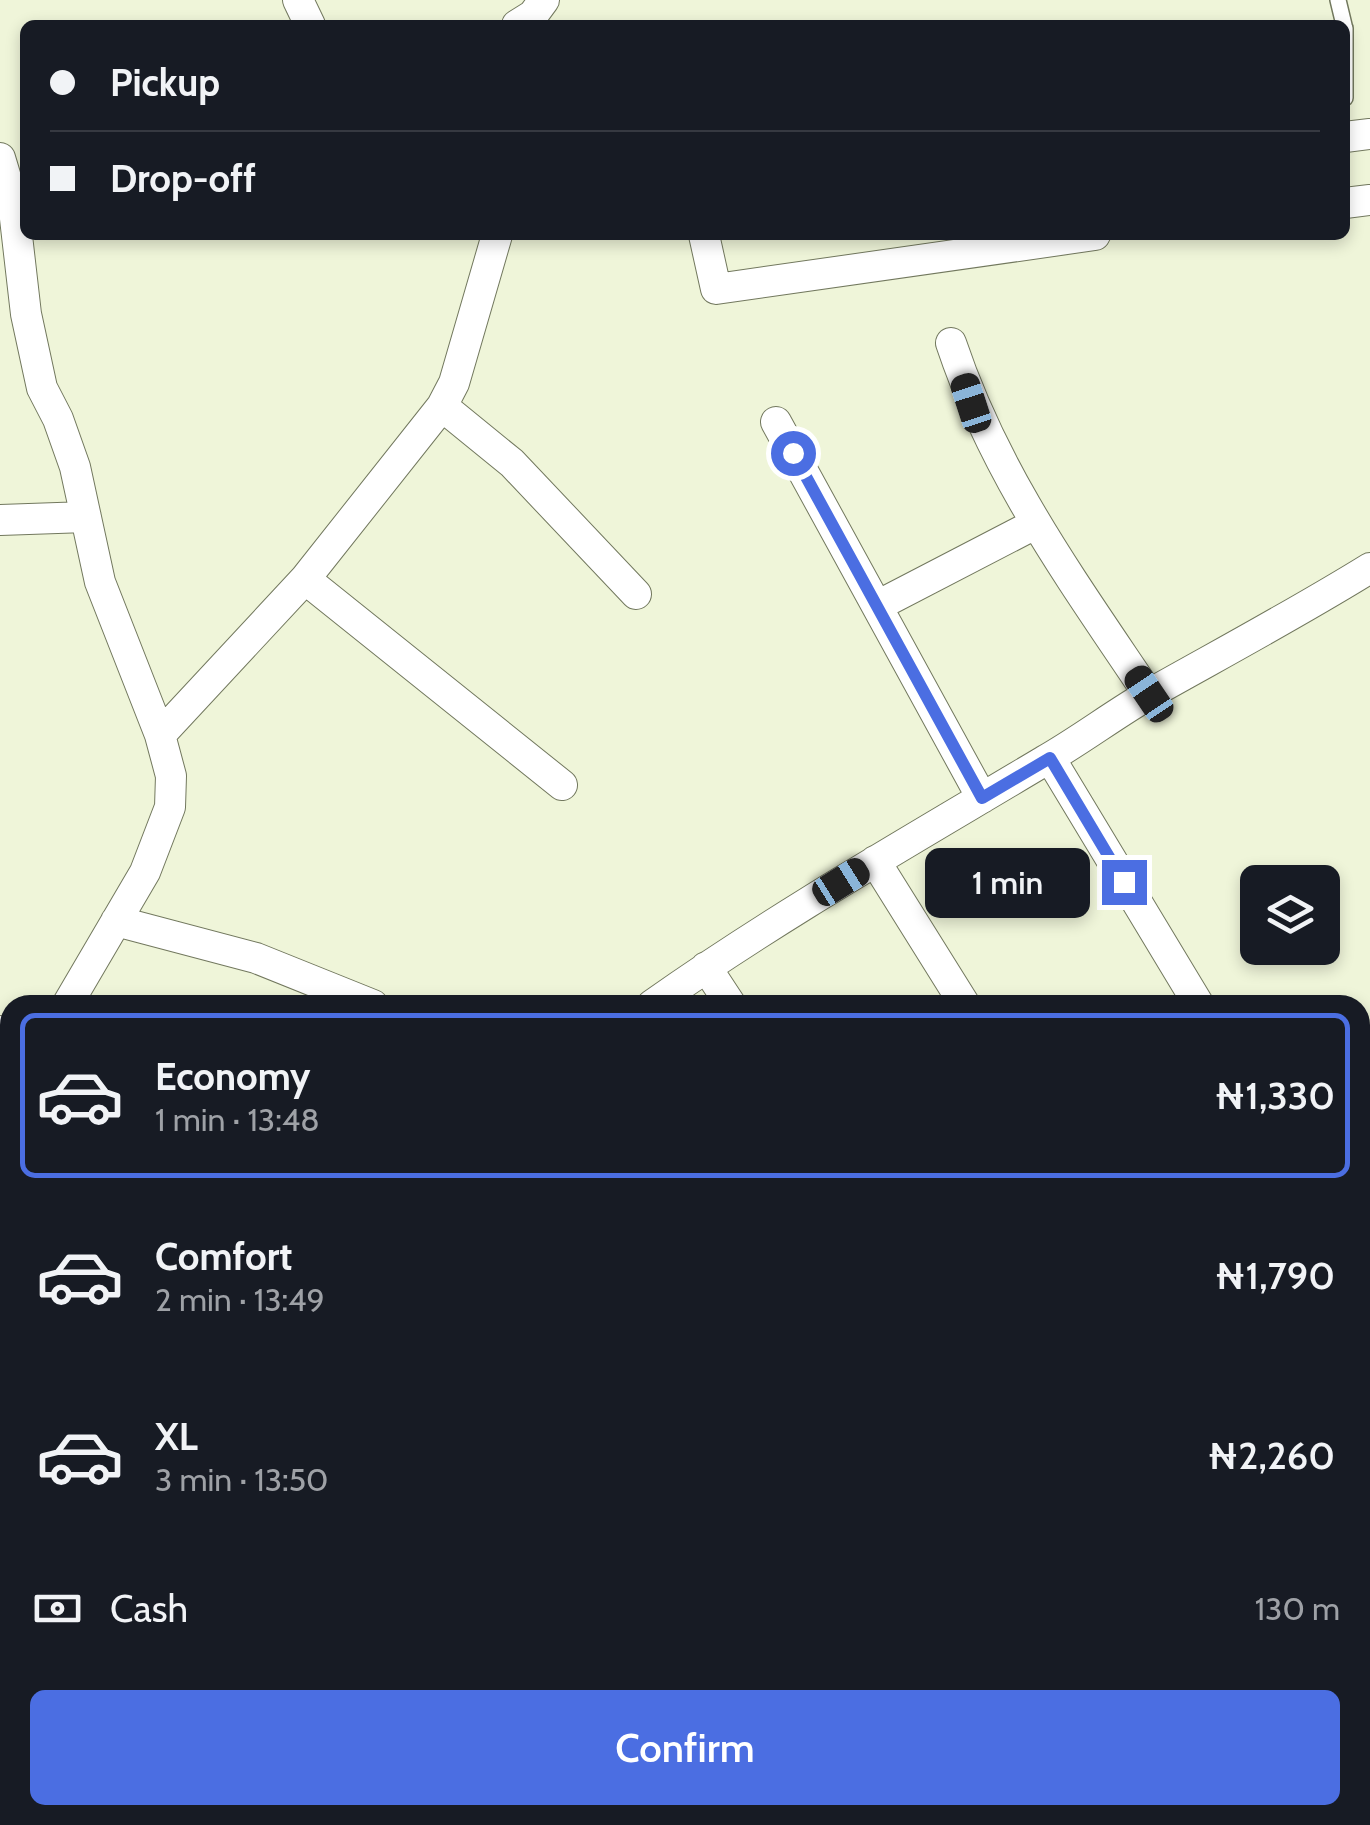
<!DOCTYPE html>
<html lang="en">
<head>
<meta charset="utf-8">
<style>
	:root { --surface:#171b24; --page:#20242c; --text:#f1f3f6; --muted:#9ea1a6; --line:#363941; --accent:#4b6ee2 }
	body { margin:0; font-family:Cabin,sans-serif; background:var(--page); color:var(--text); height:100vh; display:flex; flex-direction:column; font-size:38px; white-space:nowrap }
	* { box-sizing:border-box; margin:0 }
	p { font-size:32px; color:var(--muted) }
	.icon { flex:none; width:55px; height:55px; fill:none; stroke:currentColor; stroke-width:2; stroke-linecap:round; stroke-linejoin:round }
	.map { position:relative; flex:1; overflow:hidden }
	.drawer { position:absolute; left:0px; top:995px; width:1370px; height:830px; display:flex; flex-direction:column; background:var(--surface); border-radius:30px 30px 0 0; box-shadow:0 5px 15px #0003 }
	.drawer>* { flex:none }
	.banner { position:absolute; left:20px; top:20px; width:1330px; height:220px; border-radius:15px; box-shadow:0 5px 15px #0003; display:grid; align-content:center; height:220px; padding:0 30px; background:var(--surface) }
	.controls { position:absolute; left:1240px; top:865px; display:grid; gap:20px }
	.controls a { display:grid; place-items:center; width:100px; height:100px; border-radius:15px; background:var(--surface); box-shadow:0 5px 15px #0003; font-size:50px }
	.end { position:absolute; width:45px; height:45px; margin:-22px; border:12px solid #4b6ee2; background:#fff; box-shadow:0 0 0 5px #fff }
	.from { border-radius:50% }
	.bubble { position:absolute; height:70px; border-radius:15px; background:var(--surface); box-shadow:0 5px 15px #0003; font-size:32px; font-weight:600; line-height:70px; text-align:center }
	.car { position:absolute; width:30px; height:60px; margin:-30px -15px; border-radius:12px; box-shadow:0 0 8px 2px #0007; background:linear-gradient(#222 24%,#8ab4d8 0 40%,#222 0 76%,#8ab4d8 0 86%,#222 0) }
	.banner b { display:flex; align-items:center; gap:35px; height:95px; font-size:38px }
	.banner b+b { border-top:2px solid var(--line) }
	.banner i { width:25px; height:25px; background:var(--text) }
	ul { padding:18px 0 0; list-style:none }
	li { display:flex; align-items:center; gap:30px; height:165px; margin:0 20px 15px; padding:0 10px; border:5px solid transparent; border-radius:15px }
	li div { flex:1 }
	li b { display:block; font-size:38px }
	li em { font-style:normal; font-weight:600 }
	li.selected { border-color:var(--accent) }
	li>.icon { width:90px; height:90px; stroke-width:1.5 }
	.pay { display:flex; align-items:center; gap:25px; height:110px; padding:0 30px; font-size:38px }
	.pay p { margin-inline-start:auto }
	.primary-button { display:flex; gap:20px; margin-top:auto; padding:20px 30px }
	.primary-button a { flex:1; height:115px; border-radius:15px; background:var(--accent); color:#fff; font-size:40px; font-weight:600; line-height:115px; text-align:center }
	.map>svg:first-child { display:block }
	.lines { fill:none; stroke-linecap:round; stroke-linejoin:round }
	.service-casing { stroke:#72785e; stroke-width:18 }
	.minor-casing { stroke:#72785e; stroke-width:32 }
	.service { stroke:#fff; stroke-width:15 }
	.minor { stroke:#fff; stroke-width:30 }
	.route { stroke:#4b6ee2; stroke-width:12 }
</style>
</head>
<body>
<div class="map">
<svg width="1370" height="1825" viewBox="0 0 1370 1825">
	<rect width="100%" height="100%" fill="#eff5d9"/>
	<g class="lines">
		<g class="service-casing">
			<path id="service" d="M1338,0l6,25
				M1345,28v70"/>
		</g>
		<g class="minor-casing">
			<path id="minor" d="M298,0l12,25
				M517,25l16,-10 11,-15
				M1345,137l25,-3
				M0,158l13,43 13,113 16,74 16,31 17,48 25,115 60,153 11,41 -1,31 -25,65 -78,133
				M1345,203l25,-3
				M704,235l12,54 379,-54
				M951,343c44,132 121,237 198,352
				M442,406l70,57 124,131
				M776,422l206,376
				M0,520l86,-3
				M305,579l257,206
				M877,606l158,-82
				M160,735l145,-156 137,-173 12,-23 43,-148
				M1050,758l149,247
				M875,861l90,144
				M116,921l140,37 117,47
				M706,967l25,38
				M652,1005c126,-89 260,-165 392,-244 37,-21 72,-48 109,-69 73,-41 146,-80 217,-124
				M0,1031l10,5
				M1360,1097l10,-4
				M0,1119l10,-17
				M1360,1605l7,9
				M0,1764l10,-13
				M514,1815l12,10
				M1003,1815l9,10
				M349,1825l10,-10
				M763,1825l7,-10
				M1040,1825l11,-10"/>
		</g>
		<use href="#service" class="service"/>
		<use href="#minor" class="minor"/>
	</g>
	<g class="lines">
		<path class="route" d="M793,453l189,345 68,-40 74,124"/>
	</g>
</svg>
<div class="controls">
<a><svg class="icon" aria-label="layers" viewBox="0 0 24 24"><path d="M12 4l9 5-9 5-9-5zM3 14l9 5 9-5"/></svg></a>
</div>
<i class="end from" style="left:793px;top:453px"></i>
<i class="end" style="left:1124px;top:882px"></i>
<div class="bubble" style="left:925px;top:848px;width:165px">1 min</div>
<i class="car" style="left:971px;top:403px;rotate:342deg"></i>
<i class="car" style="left:1149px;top:694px;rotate:326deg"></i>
<i class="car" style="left:841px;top:882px;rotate:58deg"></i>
<div class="banner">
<b><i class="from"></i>Pickup</b>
<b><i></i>Drop-off</b>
</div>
<section class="drawer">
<ul>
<li class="selected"><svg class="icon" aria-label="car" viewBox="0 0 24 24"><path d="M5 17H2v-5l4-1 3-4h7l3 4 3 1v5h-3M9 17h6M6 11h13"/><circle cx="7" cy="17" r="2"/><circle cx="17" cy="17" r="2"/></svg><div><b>Economy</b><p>1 min · 13:48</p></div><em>₦1,330</em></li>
<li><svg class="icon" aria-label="car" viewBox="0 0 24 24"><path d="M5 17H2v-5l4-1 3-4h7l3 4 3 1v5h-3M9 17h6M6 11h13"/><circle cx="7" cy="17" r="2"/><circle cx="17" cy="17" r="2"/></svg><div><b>Comfort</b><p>2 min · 13:49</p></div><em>₦1,790</em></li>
<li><svg class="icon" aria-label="car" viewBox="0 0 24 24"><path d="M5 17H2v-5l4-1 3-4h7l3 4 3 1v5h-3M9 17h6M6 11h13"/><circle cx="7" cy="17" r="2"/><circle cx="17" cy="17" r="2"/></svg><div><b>XL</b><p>3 min · 13:50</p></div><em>₦2,260</em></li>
</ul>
<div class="pay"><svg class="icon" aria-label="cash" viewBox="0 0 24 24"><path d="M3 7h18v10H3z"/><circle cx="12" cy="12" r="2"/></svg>Cash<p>130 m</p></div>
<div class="primary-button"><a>Confirm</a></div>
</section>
</div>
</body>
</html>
